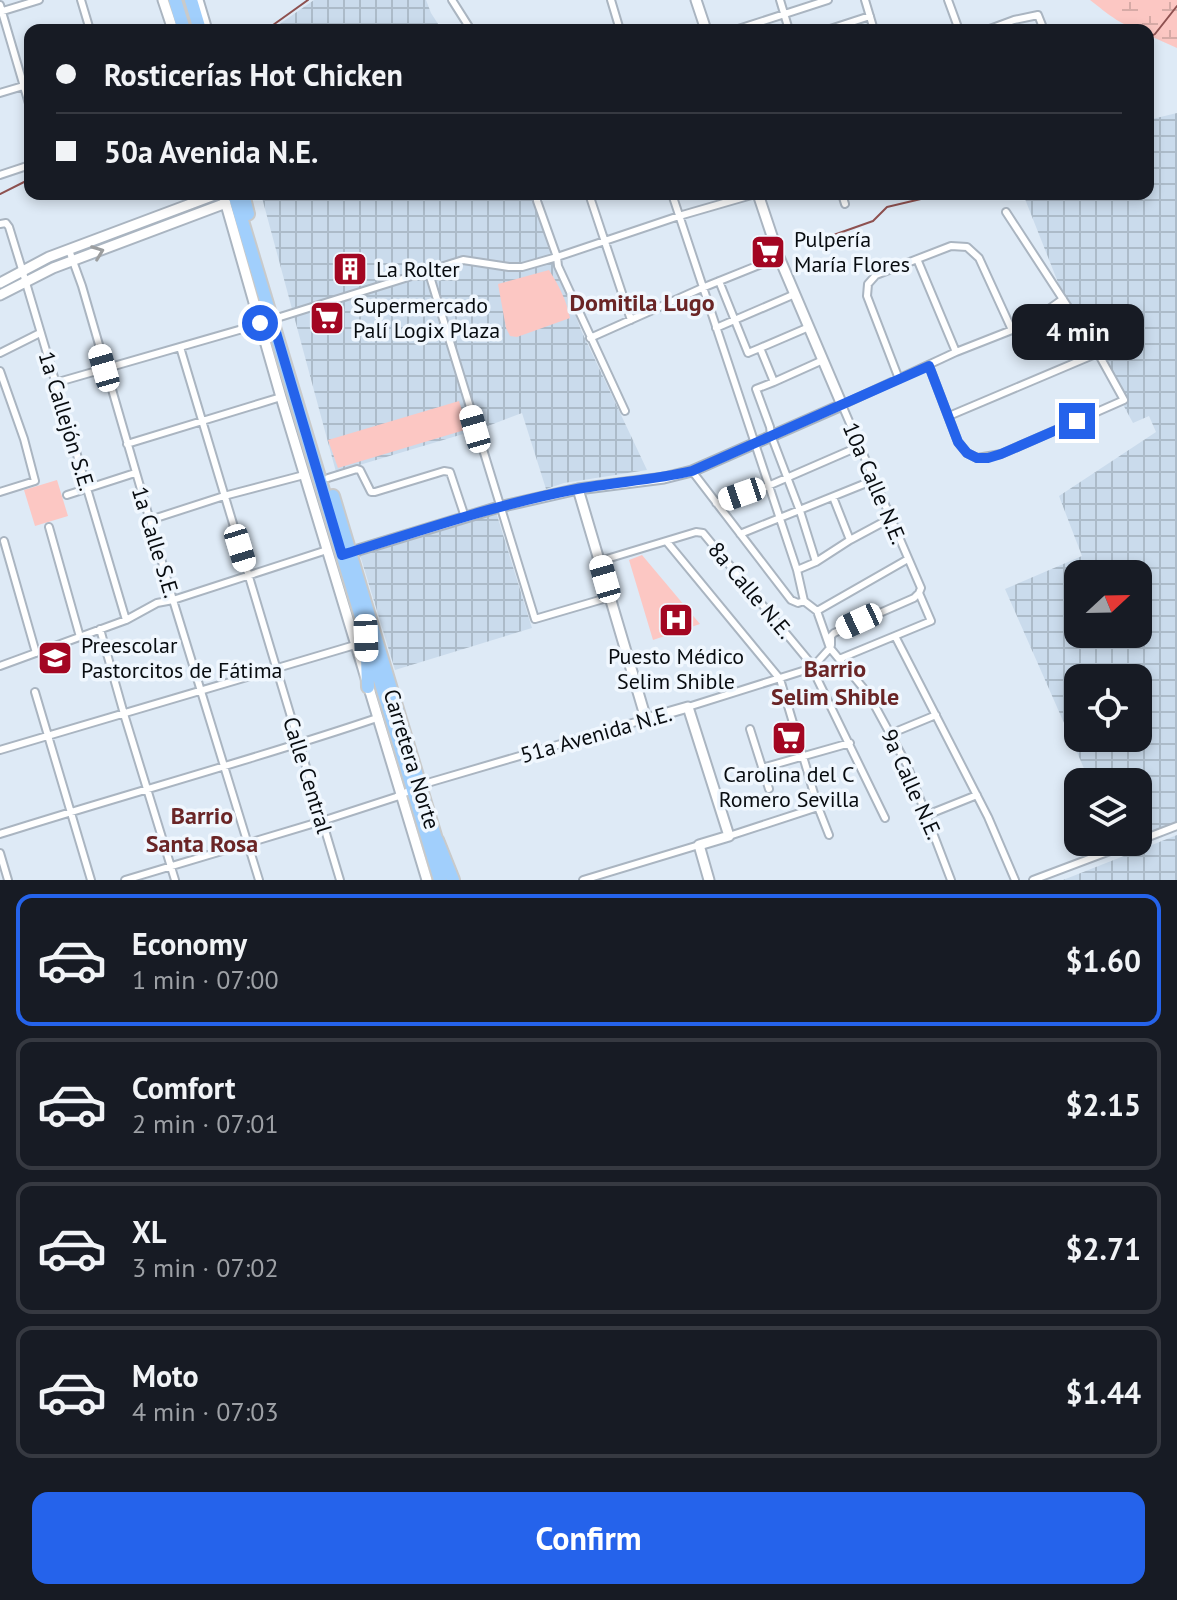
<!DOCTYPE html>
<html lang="en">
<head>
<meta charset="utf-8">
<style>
	:root { --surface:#171b24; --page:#20242c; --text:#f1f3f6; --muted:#9ea1a6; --line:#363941; --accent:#2563eb }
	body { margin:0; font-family:"PT Sans",sans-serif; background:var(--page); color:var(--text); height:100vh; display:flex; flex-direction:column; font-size:30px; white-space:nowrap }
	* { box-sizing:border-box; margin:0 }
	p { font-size:26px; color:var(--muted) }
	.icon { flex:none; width:44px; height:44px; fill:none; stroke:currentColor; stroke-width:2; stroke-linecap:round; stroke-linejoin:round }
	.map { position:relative; height:880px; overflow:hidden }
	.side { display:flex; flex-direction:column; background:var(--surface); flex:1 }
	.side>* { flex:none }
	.hud { position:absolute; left:24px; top:24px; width:1130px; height:176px; border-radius:16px; box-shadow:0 4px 12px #0003; display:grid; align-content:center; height:176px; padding:0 32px; background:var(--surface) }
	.needle { width:52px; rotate:68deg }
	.controls { position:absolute; left:1064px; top:560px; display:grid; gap:16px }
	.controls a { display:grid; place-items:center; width:88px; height:88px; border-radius:16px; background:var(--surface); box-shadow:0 4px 12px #0003; font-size:40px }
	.end { position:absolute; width:36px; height:36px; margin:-18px; border:10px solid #2563eb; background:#fff; box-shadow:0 0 0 4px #fff }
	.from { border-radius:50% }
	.bubble { position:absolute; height:56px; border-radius:16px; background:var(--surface); box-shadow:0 4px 12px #0003; font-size:26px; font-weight:700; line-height:56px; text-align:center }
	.car { position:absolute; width:24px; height:48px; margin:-24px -12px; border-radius:10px; box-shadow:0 0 6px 2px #0007; background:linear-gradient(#fff 24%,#345 0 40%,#fff 0 76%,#345 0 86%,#fff 0) }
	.hud b { display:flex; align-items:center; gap:28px; height:76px; font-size:30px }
	.hud b+b { border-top:2px solid var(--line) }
	.hud i { width:20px; height:20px; background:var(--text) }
	ul { padding:14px 0 0; list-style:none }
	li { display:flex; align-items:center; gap:24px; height:132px; margin:0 16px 12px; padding:0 16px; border:4px solid var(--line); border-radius:16px }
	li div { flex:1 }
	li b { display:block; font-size:30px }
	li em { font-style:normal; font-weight:700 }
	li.current { border-color:var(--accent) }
	li>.icon { width:72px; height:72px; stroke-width:1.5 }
	.cta { display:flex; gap:16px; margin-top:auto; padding:16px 32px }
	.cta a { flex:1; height:92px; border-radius:16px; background:var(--accent); color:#fff; font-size:32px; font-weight:700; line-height:92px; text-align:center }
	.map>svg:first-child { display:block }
	.industrial { fill:url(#industrial-grid); fill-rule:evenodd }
	.green { fill:#fcc7c3 }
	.wetland { fill:url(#wetland-marsh) }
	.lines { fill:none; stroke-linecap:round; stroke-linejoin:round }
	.stream { stroke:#8e5150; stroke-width:2 }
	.street-casing { stroke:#aab5c1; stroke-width:10 }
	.secondary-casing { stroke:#aab5c1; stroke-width:13 }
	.highway-casing { stroke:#c9caca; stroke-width:16 }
	.street { stroke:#fff; stroke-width:6 }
	.secondary { stroke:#fff; stroke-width:9 }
	.highway { stroke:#a1cffc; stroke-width:12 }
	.oneway { stroke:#9c9e9f }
	.route { stroke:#2563eb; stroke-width:10 }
	.labels { text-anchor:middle; stroke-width:7; stroke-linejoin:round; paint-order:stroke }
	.poi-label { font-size:22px; fill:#080c10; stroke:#f0f7fe; text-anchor:start }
	.street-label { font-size:22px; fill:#080c10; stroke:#f0f7fe }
	.neighbourhood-label { font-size:24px; font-weight:bold; fill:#6a2526; stroke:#f0f7fe }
</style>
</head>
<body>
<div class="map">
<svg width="1177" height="880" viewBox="0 0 1177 880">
	<defs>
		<pattern id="industrial-grid" width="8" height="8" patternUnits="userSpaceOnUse" patternTransform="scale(2)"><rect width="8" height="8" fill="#cadbec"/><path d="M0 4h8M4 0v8" fill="none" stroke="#acbbc9"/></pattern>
		<pattern id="wetland-marsh" width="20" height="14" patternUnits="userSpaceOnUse" patternTransform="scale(2)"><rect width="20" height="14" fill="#fcc7c3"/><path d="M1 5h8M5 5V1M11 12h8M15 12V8" fill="none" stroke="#d6aaa6"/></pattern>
	</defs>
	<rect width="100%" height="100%" fill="#deeaf6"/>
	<path class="industrial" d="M314,0h112l5,13 11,17h-171z
		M1177,113v711l-39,16v-58h-48l-85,-193 77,-33 -23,-60 97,-64 -7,-16 -16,7 -72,-133 -38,-96h125v-74zM1078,574h60v60h-60zM1078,678h60v60h-60z
		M261,194h269l51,136 66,140 -83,13 -18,6 -24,-76 -42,16 -144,43z
		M496,512l36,116 -137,42 -35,-115 100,-30z
		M1177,835v45h-114z"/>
	<path class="green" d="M549,270c9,14 18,31 21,48l-53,19 -7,-1 -4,-8 -8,-44z
		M459,401l9,28 -130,39 -10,-28z
		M57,480l11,36 -33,10 -11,-36z
		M642,555l58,69 -47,16 -24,-80z"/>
	<path class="wetland" d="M1090,0h87v48l-29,-13v-5c-23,0 -41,-17 -58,-30z"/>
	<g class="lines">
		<path class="stream" d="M266,30l42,-30
			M1148,38l7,-4 22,-28
			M0,194l30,-15
			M811,243l62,-22 14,-14 55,-13"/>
		<g class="street-casing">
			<path id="street" d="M81,0l9,30
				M452,0l19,30
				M611,0l9,30
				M780,0l9,30
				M865,0l9,30
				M948,0l11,30
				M0,5l30,102
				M0,12l39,-12
				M735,30l93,-30
				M827,30l43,-14
				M987,30l27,-10 24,-5 6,15
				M0,93l30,-9
				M0,175l30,-10
				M537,194v7l20,56 1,9 67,145
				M589,194l42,126
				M672,194l125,376 7,31 13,10 13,37 39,47 38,70 44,115
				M842,194l3,10
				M0,224l6,-1 3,4 12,39 105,354
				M69,250l13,36 91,314 86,280
				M917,259l39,93
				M428,270l107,349 75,-22
				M719,281l29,72 12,-5 14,34 -18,7 14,38 1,8 29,76 16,51
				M280,317l183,-57 46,7h13l35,-10 122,-41 76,-22
				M716,328l79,-34
				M590,338l112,-50 77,-31
				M180,347l160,533
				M760,348l49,-21
				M0,353l40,-20
				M929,366l29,76 9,11 10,5 24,-4 123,-54 -26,-47 -92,-141
				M0,371l24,68 11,42 -35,11
				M899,379l-32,-83 1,-12 8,-9 75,-29 16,1 12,11 33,72
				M774,382l49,-22
				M55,383l208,-60
				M949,416l149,-63
				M127,444l154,-47
				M692,471l99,129 7,3 6,-2
				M328,478l29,-9 3,1 11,22h4l69,-21 6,1 15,45
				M67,495l68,-22
				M833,497l17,43
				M716,503l52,-17 92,-40
				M150,520l74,-24 80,-21
				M49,527l31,110
				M740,534l134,-54
				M4,541l32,112
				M667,542l113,137 38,128 11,28
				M600,561l96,-29 7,1 105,127 77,158
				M797,570l19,-8 34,-22 41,-22
				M817,611l91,-52
				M100,629l24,85 51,166
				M895,636l93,181 27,63
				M831,645v-9l3,-3 80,-35 5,-5
				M839,659l92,-38 -12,-28 2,-5 -79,-183 114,-53 56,-22 27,-14 24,-17
				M0,666l126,-46 31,-17 16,-3 154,-50
				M35,692l56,188
				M688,707l124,-39 18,-20
				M750,729l19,60
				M890,734l46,-19
				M0,750l355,-105
				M762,768l88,-25
				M927,815l50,-20
				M0,834c126,-40 253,-74 377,-116
				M729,836l89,-29
				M1138,841l39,-15
				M0,853l8,27
				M125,880l197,-59 74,-24 28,-13 222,-65
				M583,880l116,-35
				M1033,880l101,-38"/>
		</g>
		<g class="secondary-casing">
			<path id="secondary" d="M163,0l10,30
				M198,0l9,30
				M696,0l10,30
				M223,194l58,203 146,483
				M0,283l49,-26 168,-63
				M0,295l53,-27 173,-65
				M578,489l68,230 42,-12 41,129 -30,9 10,35
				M345,554l154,-47 79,-18 86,-11 28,-7 150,-66 -63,-148 -21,-63"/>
		</g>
		<g class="highway-casing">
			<path id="highway" d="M175,0l9,30
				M191,0l9,30
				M234,194l206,686
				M243,194l5,20
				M333,496l103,343
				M367,657l1,30
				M437,840l16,40"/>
		</g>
		<use href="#street" class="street"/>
		<use href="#secondary" class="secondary"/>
		<use href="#highway" class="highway"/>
	</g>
	<defs><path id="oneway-chevron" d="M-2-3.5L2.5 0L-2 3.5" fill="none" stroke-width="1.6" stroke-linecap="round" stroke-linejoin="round" transform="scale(2)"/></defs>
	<use class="oneway" href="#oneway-chevron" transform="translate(98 252) rotate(-21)"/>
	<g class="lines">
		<path class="route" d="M260,323l12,-4 70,236c78,-24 155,-51 235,-66 38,-7 77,-9 115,-18l237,-105 29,76 9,11 10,5h11l13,-4 76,-33"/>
	</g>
	<defs>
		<g id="supermarket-square" transform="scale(1.8)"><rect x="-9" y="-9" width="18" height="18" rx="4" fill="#a30622" stroke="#f0f7fe"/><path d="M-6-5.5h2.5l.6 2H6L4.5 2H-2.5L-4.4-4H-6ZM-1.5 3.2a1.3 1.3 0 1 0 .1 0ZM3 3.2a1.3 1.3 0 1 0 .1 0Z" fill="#fff"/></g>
		<g id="building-square" transform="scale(1.8)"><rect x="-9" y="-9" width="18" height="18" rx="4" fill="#a30622" stroke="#f0f7fe"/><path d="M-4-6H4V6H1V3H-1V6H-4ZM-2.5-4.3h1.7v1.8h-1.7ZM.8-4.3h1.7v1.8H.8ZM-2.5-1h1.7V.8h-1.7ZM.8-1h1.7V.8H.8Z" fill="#fff"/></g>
		<g id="hospital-square" transform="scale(1.8)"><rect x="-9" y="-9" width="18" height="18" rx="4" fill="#a30622" stroke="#f0f7fe"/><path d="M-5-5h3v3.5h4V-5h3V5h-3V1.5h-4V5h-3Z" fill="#fff"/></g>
		<g id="university-square" transform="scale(1.8)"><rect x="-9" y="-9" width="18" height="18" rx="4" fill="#a30622" stroke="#f0f7fe"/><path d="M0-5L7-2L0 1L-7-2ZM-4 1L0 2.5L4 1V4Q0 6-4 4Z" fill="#fff"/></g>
	</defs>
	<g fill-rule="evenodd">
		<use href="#supermarket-square" x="768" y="252"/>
		<use href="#building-square" x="350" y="269"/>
		<use href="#supermarket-square" x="327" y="318"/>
		<use href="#hospital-square" x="676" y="620"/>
		<use href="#university-square" x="55" y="658"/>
		<use href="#supermarket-square" x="789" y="738"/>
	</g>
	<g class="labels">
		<g class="poi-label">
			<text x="794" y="247">Pulpería<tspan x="794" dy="25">María Flores</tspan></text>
			<text x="376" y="277">La Rolter</text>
			<text x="353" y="313">Supermercado<tspan x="353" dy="25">Palí Logix Plaza</tspan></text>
			<text x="81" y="653">Preescolar<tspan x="81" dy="25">Pastorcitos de Fátima</tspan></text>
			<text x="676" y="664" text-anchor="middle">Puesto Médico<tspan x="676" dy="25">Selim Shible</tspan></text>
			<text x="789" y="782" text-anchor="middle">Carolina del C<tspan x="789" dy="25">Romero Sevilla</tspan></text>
		</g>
		<g class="street-label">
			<text transform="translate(67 421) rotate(73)" y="8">1a Callejón S.E.</text>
			<text transform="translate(875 483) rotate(67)" y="8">10a Calle N.E.</text>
			<text transform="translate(156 542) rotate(73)" y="8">1a Calle S.E.</text>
			<text transform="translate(751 590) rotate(50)" y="8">8a Calle N.E.</text>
			<text transform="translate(596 734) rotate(-16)" y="8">51a Avenida N.E.</text>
			<text transform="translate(412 759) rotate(73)" y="8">Carretera Norte</text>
			<text transform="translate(308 775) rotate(73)" y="8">Calle Central</text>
			<text transform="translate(912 784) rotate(66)" y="8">9a Calle N.E.</text>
		</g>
		<g class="neighbourhood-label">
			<text x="642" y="311">Domitila Lugo</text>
			<text x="835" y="677">Barrio<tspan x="835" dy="28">Selim Shible</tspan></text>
			<text x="202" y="824">Barrio<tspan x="202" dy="28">Santa Rosa</tspan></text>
		</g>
	</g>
</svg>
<div class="controls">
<a><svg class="needle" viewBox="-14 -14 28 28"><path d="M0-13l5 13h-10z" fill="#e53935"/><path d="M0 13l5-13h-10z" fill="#9ea1a6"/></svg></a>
<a><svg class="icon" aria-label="locate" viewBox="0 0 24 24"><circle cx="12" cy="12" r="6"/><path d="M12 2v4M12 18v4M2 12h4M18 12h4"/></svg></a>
<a><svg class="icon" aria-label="layers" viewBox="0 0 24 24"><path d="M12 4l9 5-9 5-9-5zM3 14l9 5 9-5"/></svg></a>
</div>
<i class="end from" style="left:260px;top:323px"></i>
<i class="end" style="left:1077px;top:421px"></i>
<div class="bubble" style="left:1012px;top:304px;width:132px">4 min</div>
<i class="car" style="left:104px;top:368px;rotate:344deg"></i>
<i class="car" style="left:475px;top:429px;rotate:344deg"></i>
<i class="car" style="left:742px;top:494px;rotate:251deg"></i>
<i class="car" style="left:240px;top:548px;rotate:163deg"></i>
<i class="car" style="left:605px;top:579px;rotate:344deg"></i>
<i class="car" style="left:859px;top:621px;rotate:245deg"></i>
<i class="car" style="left:366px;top:638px;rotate:178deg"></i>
<div class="hud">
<b><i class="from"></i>Rosticerías Hot Chicken</b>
<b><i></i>50a Avenida N.E.</b>
</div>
</div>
<section class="side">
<ul>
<li class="current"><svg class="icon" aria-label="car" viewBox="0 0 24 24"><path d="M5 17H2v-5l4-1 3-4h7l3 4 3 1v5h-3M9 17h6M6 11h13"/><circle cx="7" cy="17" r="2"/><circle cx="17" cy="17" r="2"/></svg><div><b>Economy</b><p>1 min · 07:00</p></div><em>$1.60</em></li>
<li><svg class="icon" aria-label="car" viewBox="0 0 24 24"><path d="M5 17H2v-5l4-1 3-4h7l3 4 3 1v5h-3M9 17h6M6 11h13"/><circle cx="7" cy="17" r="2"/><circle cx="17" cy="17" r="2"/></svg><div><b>Comfort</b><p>2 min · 07:01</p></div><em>$2.15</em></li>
<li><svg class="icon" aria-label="car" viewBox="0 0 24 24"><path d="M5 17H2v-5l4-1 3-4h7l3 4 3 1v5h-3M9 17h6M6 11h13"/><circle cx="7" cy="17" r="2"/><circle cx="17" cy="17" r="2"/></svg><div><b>XL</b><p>3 min · 07:02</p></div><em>$2.71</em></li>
<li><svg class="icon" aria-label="car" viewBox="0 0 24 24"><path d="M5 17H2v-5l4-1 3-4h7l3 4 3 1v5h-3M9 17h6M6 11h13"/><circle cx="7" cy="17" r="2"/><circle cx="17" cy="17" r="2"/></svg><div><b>Moto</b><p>4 min · 07:03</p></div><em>$1.44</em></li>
</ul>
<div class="cta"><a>Confirm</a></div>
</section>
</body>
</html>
